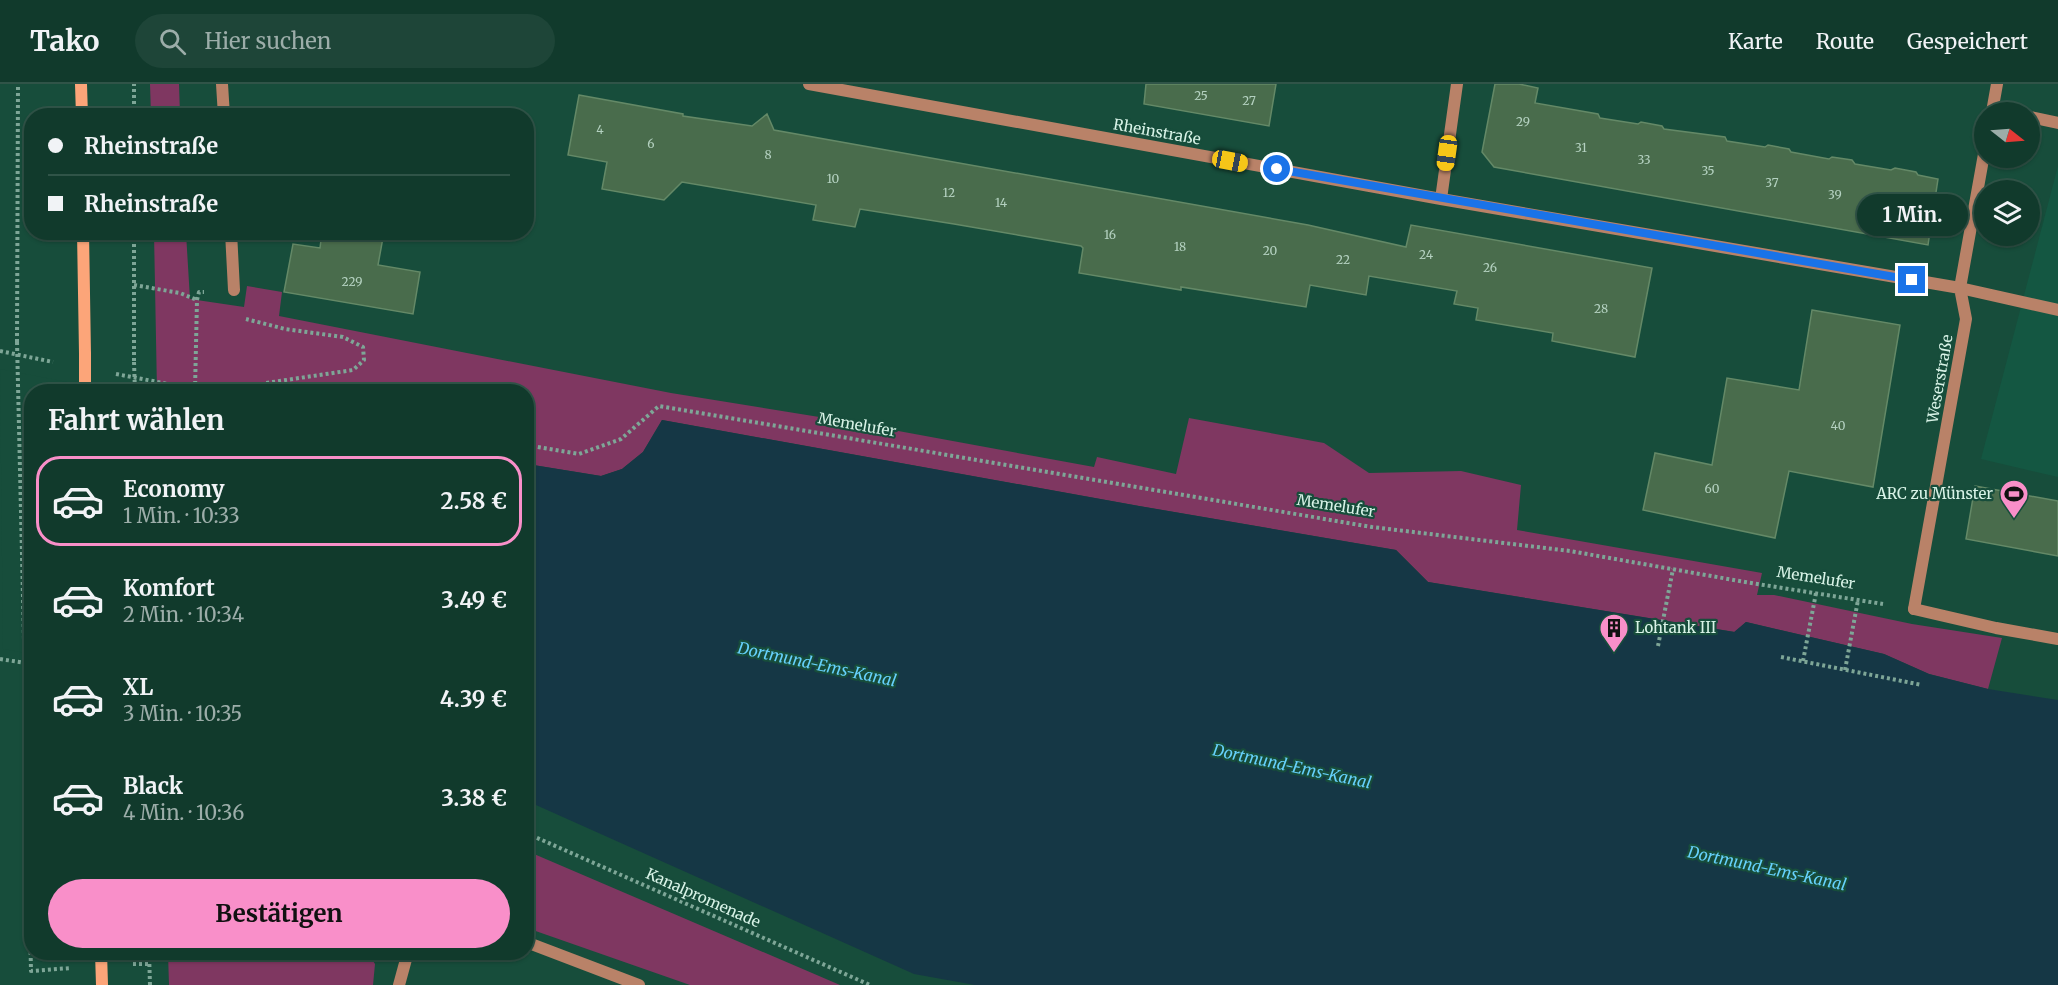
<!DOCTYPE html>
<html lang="de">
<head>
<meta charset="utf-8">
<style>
	:root { --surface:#113a2c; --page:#1e4538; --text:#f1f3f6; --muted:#9cada9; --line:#305448; --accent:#f98fc9 }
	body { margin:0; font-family:Merriweather,serif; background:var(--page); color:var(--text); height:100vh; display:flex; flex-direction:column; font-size:22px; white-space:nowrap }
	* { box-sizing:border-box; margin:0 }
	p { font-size:20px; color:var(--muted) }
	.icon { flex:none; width:33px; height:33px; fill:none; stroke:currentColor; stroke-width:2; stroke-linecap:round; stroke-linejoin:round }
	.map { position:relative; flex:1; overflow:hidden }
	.panel { position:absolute; left:24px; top:300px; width:510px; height:576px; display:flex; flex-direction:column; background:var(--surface); border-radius:24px; box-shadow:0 2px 4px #0004,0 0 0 2px var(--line) }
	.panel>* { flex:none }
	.top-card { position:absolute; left:24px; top:24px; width:510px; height:132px; border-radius:24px; box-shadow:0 2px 4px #0004,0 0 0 2px var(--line); display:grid; align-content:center; height:132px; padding:0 24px; background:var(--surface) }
	.needle { width:39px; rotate:107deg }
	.buttons { position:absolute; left:1974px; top:18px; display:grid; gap:12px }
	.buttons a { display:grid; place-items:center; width:66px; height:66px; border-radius:50%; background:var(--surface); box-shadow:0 2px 4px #0004,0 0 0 2px var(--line); font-size:30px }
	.end { position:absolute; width:27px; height:27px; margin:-14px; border:8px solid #1a73e8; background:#fff; box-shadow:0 0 0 3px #fff }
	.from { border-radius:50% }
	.bubble { position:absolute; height:42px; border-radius:21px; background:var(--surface); box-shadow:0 2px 4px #0004,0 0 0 2px var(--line); font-size:20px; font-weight:700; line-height:42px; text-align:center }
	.car { position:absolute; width:18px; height:36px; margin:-18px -9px; border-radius:8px; box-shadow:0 0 4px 2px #0007; background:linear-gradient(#f5c518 24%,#345 0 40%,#f5c518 0 76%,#345 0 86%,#f5c518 0) }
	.top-card b { display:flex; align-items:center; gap:21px; height:57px; font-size:22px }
	.top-card b+b { border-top:2px solid var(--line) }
	.top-card i { width:15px; height:15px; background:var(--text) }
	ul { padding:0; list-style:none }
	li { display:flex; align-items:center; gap:18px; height:90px; margin:0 12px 9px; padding:0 12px; border:3px solid transparent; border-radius:24px }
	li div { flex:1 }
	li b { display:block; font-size:22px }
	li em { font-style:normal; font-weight:700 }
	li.selected { border-color:var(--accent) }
	li>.icon { width:54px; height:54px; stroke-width:1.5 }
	h2 { padding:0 24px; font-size:27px; line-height:72px }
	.primary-button { display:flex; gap:12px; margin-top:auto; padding:12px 24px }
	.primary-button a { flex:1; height:69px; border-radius:36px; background:var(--accent); color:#111; font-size:24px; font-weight:700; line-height:69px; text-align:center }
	header { display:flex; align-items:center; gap:36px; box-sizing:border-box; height:84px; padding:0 30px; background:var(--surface); border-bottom:2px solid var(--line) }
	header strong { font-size:28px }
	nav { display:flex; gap:33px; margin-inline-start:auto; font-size:21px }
	.search { width:420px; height:54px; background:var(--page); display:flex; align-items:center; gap:15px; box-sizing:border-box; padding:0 21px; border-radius:33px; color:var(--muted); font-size:22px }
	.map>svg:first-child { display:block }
	.built { fill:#145742 }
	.green { fill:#7f3761 }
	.water { fill:#153745 }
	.pier { fill:#174d3b }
	.building { fill:#496c4c; stroke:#648967; stroke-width:1.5 }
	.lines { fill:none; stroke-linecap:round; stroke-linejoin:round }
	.path { stroke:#7ea697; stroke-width:4; stroke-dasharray:3 3; stroke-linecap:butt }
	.service { stroke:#b98268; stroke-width:12 }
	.minor { stroke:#b98268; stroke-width:12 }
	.secondary { stroke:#fca579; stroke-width:12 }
	.path-bridge { stroke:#7ea697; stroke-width:4; stroke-dasharray:3 3; stroke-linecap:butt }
	.secondary-bridge { stroke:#fca579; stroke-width:12 }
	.route { stroke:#1a73e8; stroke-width:8 }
	.labels { text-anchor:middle; stroke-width:4.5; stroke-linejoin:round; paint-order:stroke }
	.number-label { font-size:12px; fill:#b4d1c0 }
	.street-label { font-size:15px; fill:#d8f3e7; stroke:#174d3b }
	.poi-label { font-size:15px; fill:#d8f3e7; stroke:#174d3b; text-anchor:end }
	.water-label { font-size:16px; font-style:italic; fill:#66d1fc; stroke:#174d3b }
</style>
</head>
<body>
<header>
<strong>Tako</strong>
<div class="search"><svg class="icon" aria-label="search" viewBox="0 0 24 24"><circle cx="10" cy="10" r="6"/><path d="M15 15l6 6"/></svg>Hier suchen</div>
<nav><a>Karte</a><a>Route</a><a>Gespeichert</a></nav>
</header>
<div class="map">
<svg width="2058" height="901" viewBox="0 0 2058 901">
	<rect width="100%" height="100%" fill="#174d3b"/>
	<path class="built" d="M2058,82v311l-77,-18z"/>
	<path class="green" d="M150,0h29l1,31h-29z
		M154,149h32l4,66 54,8 3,-21 35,6 -3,24 392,77 173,28 250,46 3,-10 79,17 13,-56 135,25 45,30 92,-2 60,14 -4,45 245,43 -5,22h17l138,29 90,14 -14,51 -59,-15 -45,-20 -138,-32 -11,10 -307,-50 -32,-32 -257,-44 -477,-86 -19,32 -21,17 -21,7 -74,-12 -1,-72 -369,-1z
		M527,767l313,134h-150l-163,-57z
		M168,869h200l7,11 -2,21h-204z"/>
	<path class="water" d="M662,336l477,86 257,44 32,32 306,50 12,-10 138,32 45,20 59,15 70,11v285h-1083l-61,-11 -387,-173v-337l74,12 21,-7 21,-17z"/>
	<path class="pier" d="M0,285l103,20 3,3h-74v262l-29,-5z"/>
	<path class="building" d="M1146,0h130l-7,42 -125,-22z
		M1495,0h24l19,4 -3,15 63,11 2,4 38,6 3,-2 21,4 2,3 61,8 2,4 38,6 3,-2 21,4 2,3 38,7 3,-2 20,3 3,4 36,6 4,-2 21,4 2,3 20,4 -10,66 -434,-78 -12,-15z
		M579,11l104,19v2l69,10 15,-12 7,16 534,95 98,22 5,-22 241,43 -17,89 -83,-16 1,-8 -77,-13 2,-12 -24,-4 3,-13 -88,-15 -3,19 -56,-10 -4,22 -125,-20v3l-102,-17 4,-25 -2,-2 -127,-22 -94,-15 -5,18 -42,-7 3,-15 -134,-23 -18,18 -62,-11 5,-27 -39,-7z
		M322,148h62l-6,33 42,7 -7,42 -129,-22 9,-48 27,4z
		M1812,226l88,15 -27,162 -84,-16 -14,67 -132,-28 12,-57 57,12 15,-87 72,12z
		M1975,402l83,15v55l-92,-17z"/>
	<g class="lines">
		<path class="path" d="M134,32v-32
			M134,148v130
			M134,201l46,8 17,7
			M17,258l1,-258
			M0,267l53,11
			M116,290l94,18
			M195,306l2,-90 2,-8h5
			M244,308l22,-9 87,-13 11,-10 -1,-13 -20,-10 -58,-8 -39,-10
			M526,361l53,9 42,-15 38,-33 713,121 198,24 175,31 138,22
			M1658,562l15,-77
			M1781,573l141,28
			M0,575l32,5
			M1803,577l13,-68
			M1845,586l13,-70
			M25,598l6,289 40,-3
			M526,749l344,152
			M149,868l1,33
			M133,880h16"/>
		<path class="service" d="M1960,204l98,22
			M1914,525l82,19 62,11"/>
		<path class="minor" d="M222,0l2,32
			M809,0l632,115 519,89
			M1993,25l15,3
			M1992,28l5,-28
			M2030,33l28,6
			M1441,115l16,-115
			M231,148l3,58
			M1914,525l52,-290 -6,-31 24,-134
			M526,858l113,43
			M399,901l9,-33"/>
		<path class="secondary" d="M81,0l1,32
			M83,148l2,122
			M101,868l1,33"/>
		<path class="path-bridge" d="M17,258l8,340
			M134,278l1,30"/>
		<path class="secondary-bridge" d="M85,270v36"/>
	</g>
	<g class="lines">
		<path class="route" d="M1277,85l635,111"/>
	</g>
	<defs>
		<g id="stadium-pin" transform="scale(1.5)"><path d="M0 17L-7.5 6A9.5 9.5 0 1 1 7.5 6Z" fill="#f98fc9" stroke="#174d3b"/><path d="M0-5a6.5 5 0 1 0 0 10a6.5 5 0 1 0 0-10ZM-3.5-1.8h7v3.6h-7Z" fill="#111"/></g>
		<g id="building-pin" transform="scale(1.5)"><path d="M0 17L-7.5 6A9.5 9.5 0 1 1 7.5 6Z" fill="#f98fc9" stroke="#174d3b"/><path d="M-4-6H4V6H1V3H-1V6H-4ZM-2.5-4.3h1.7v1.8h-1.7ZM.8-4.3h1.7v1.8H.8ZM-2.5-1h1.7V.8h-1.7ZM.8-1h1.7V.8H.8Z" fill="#111"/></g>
	</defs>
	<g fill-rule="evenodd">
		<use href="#stadium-pin" x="2014" y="410"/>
		<use href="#building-pin" x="1614" y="544"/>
	</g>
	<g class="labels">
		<g class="number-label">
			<text x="1201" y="16">25</text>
			<text x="1249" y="21">27</text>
			<text x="1523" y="42">29</text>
			<text x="600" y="50">4</text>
			<text x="651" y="64">6</text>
			<text x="1581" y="68">31</text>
			<text x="768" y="75">8</text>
			<text x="1644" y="80">33</text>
			<text x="1708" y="91">35</text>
			<text x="833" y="99">10</text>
			<text x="1772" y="103">37</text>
			<text x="949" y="113">12</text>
			<text x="1835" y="115">39</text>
			<text x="1001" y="123">14</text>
			<text x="1110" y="155">16</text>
			<text x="1180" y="167">18</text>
			<text x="1270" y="171">20</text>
			<text x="1426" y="175">24</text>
			<text x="1343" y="180">22</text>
			<text x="1490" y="188">26</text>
			<text x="352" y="202">229</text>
			<text x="1601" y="229">28</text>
			<text x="1838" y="346">40</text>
			<text x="1712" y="409">60</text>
		</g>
		<g class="street-label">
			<text transform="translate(1157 48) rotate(10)" y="5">Rheinstraße</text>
			<text transform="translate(1940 295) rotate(-80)" y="5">Weserstraße</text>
			<text transform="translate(857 341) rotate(10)" y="5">Memelufer</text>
			<text transform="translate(1336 422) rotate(9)" y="5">Memelufer</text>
			<text transform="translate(1816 494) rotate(9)" y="5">Memelufer</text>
			<text transform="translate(703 814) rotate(24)" y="5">Kanalpromenade</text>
		</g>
		<g class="poi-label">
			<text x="1993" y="415">ARC zu Münster</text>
			<text x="1635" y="549" text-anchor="start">Lohtank III</text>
		</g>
		<g class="water-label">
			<text transform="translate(817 580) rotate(12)" y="6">Dortmund-Ems-Kanal</text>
			<text transform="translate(1292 682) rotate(12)" y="6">Dortmund-Ems-Kanal</text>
			<text transform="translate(1767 784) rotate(12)" y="6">Dortmund-Ems-Kanal</text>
		</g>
	</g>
</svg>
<div class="buttons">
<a><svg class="needle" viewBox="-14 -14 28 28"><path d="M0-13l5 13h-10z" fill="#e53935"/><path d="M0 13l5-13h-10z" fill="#9cada9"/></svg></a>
<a><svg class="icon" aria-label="layers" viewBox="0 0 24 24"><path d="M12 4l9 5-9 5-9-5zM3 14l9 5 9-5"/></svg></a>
</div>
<i class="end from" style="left:1277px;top:85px"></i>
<i class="end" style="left:1912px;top:196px"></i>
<div class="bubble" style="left:1857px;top:110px;width:111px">1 Min.</div>
<i class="car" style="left:1447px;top:69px;rotate:188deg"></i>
<i class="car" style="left:1230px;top:77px;rotate:101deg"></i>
<div class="top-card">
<b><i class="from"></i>Rheinstraße</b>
<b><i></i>Rheinstraße</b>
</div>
<section class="panel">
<h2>Fahrt wählen</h2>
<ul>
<li class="selected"><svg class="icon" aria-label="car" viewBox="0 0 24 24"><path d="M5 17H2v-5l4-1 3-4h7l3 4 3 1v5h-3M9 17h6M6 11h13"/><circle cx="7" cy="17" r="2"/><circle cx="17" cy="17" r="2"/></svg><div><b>Economy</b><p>1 Min. · 10:33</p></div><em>2.58 €</em></li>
<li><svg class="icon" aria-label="car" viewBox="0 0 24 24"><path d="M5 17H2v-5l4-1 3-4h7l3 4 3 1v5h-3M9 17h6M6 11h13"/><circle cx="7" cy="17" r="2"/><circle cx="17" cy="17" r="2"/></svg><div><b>Komfort</b><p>2 Min. · 10:34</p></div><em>3.49 €</em></li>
<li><svg class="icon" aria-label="car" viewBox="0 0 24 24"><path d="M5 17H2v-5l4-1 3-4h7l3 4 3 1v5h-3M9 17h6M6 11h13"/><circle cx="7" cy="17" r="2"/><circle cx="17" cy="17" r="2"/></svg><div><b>XL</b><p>3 Min. · 10:35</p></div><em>4.39 €</em></li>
<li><svg class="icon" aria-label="car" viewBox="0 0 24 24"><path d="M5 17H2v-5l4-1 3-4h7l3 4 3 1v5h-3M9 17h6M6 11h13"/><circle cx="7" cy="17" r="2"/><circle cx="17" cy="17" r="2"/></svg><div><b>Black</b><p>4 Min. · 10:36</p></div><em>3.38 €</em></li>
</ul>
<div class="primary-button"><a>Bestätigen</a></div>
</section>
</div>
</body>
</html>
